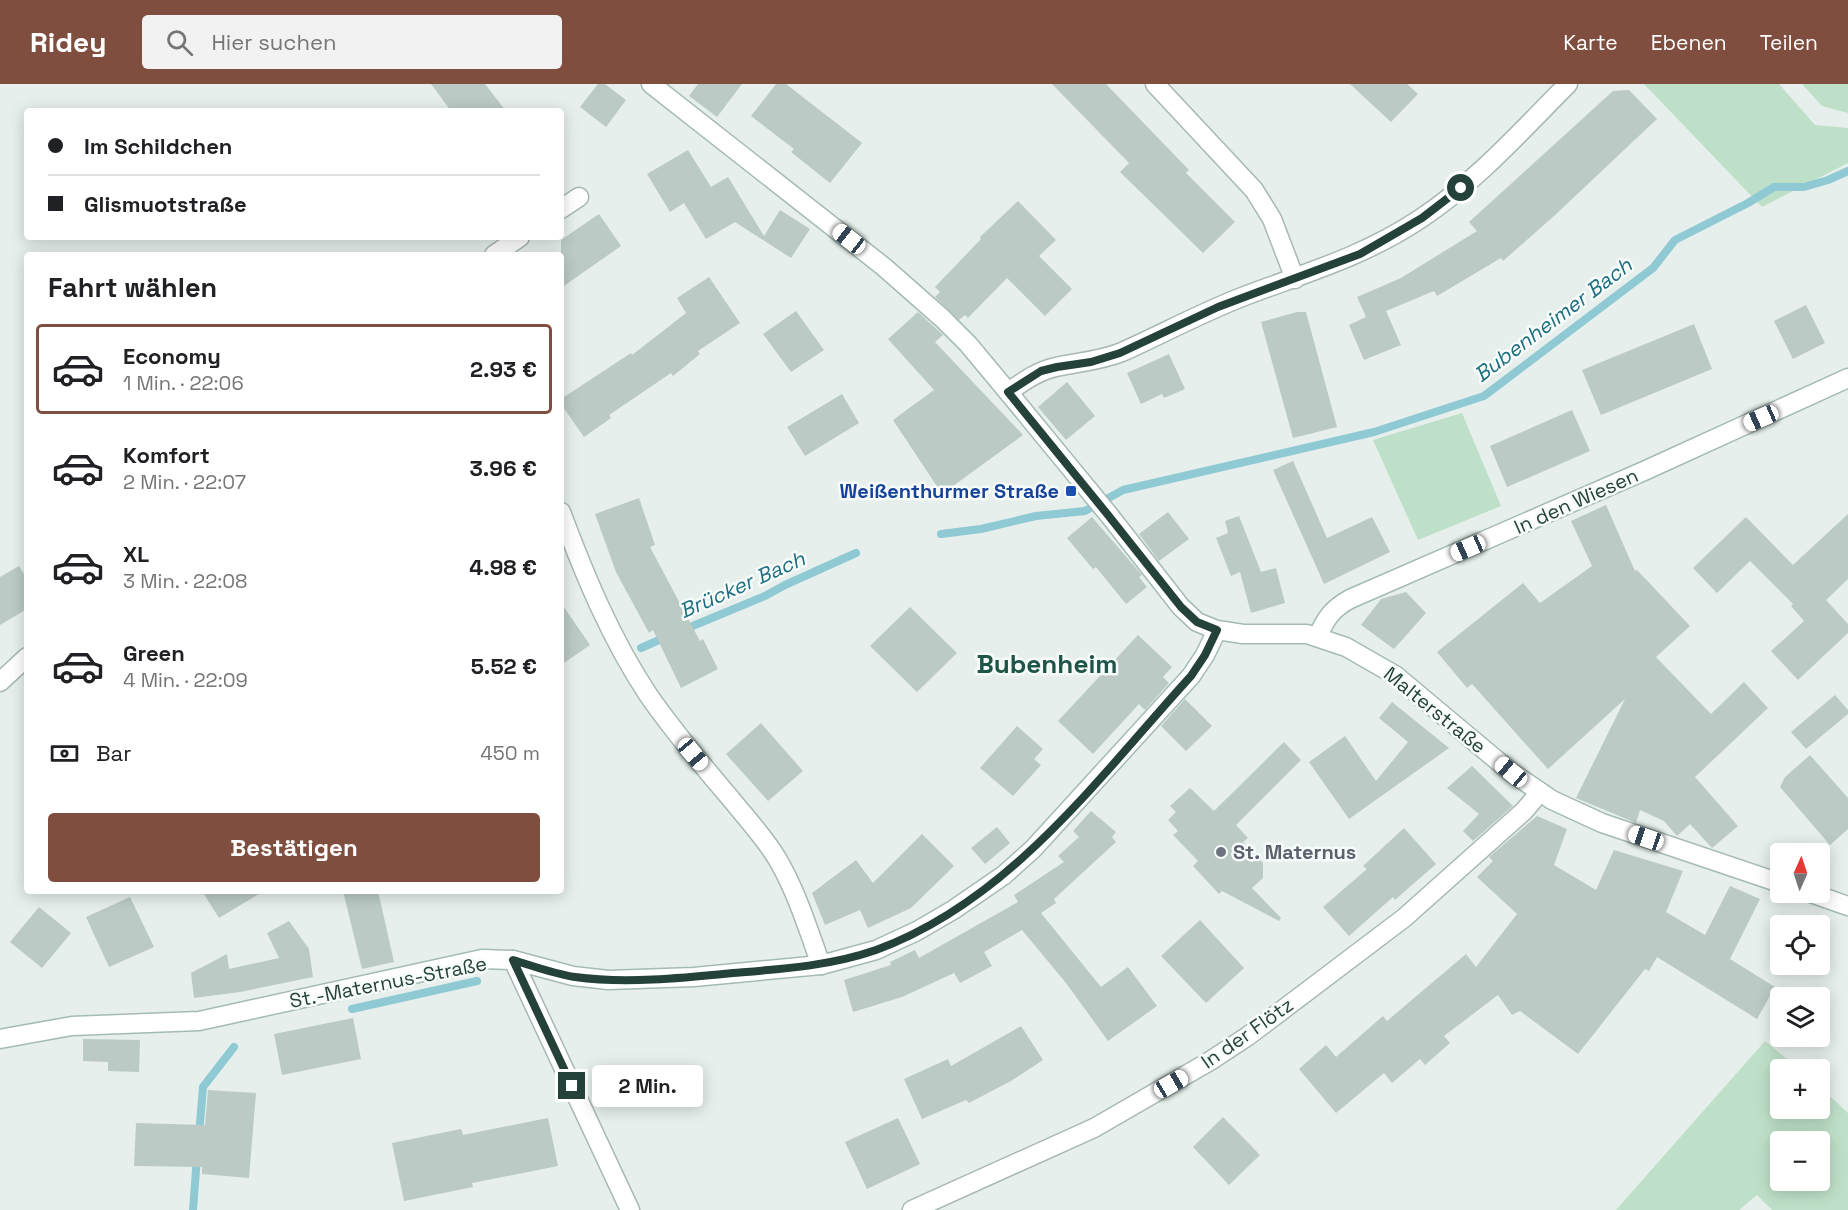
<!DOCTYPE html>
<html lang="de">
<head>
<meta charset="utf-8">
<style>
	:root { --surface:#fff; --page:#f2f2f2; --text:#202124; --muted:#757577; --line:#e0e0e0; --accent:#7f4e3f }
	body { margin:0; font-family:"Space Grotesk",sans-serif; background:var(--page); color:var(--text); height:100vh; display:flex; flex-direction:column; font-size:22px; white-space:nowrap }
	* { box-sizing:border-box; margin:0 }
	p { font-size:20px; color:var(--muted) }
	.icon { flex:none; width:33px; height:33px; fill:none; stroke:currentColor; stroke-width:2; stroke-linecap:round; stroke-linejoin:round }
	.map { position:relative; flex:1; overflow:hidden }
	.panel { position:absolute; left:24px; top:168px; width:540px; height:642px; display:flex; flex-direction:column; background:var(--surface); border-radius:6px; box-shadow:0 3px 15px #0003 }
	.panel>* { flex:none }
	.hud { position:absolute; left:24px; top:24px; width:540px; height:132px; border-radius:6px; box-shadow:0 3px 15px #0003; display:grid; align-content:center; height:132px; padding:0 24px; background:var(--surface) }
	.needle { width:39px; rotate:3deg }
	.fabs { position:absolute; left:1770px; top:759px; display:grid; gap:12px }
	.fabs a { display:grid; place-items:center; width:60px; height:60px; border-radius:6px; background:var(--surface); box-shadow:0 3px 15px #0003; font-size:30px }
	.end { position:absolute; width:27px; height:27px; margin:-14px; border:8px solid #24423a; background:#fff; box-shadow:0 0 0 3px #fff }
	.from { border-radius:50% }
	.bubble { position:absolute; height:42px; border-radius:6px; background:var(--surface); box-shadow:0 3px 15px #0003; font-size:20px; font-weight:600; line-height:42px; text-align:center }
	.car { position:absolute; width:18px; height:36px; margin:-18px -9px; border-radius:8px; box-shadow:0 0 4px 2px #0007; background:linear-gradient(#fff 24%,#345 0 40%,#fff 0 76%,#345 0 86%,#fff 0) }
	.hud b { display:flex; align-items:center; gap:21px; height:57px; font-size:22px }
	.hud b+b { border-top:2px solid var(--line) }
	.hud i { width:15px; height:15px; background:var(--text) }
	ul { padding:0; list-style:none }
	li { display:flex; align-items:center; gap:18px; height:90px; margin:0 12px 9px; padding:0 12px; border:3px solid transparent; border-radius:6px }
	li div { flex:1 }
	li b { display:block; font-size:22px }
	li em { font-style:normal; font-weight:600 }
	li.selected { border-color:var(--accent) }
	li>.icon { width:54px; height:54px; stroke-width:1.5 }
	h2 { padding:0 24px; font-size:27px; line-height:72px }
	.pay { display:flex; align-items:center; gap:15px; height:66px; padding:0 24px; font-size:22px }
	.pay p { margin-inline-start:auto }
	.button { display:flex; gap:12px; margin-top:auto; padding:12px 24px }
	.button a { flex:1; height:69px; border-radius:6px; background:var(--accent); color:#fff; font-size:24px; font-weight:600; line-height:69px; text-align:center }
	header { display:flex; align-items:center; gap:36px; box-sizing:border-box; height:84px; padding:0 30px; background:var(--accent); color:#fff }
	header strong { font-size:28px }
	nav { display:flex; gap:33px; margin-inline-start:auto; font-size:21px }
	.search { width:420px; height:54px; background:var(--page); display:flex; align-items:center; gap:15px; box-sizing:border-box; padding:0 21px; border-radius:6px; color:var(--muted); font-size:22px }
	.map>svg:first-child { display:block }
	.green { fill:#bfe0c8; fill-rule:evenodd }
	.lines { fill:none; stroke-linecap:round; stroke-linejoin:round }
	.stream { stroke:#8ec9d4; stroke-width:8 }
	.building { fill:#bbcac4 }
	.street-casing { stroke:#a8b8b2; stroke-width:21 }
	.secondary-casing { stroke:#a4bbb3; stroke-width:21 }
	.street { stroke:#fff; stroke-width:18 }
	.secondary { stroke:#fff; stroke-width:18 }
	.route { stroke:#24423a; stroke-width:8 }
	.transit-dot { fill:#1a4fb4; stroke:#f7fbf9; stroke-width:2 }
	.worship-dot { fill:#6b7280; stroke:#f7fbf9; stroke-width:2 }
	.labels { text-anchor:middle; stroke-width:5; stroke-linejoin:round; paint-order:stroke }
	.transit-label { font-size:20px; font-weight:bold; fill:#164399; stroke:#f7fbf9; text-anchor:end }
	.street-label { font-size:20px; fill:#24423a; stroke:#f7fbf9 }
	.worship-label { font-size:20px; font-weight:bold; fill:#5b616d; stroke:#f7fbf9; text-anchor:start }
	.water-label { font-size:21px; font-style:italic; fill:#1c6f80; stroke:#f7fbf9 }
	.district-label { font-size:26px; font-weight:bold; fill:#1f5548; stroke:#f7fbf9 }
</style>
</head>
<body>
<header>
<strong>Ridey</strong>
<div class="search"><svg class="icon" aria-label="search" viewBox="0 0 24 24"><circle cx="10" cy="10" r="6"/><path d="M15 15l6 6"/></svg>Hier suchen</div>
<nav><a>Karte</a><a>Ebenen</a><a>Teilen</a></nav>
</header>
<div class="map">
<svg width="1848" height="1126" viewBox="0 0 1848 1126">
	<rect width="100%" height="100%" fill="#e6efeb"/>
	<path class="green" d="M1644,0h135l36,41 33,3v35l-86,44z
		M1802,0h46v29l-26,-7z
		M1462,329l39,93 -83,34 -45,-100z
		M1765,957l34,28 -19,1v38h40v-21l28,26v97h-76l-15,-15 -18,15h-123zM1780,1058h40v38h-40z"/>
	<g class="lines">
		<path class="stream" d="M941,450l40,-5 55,-13 49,-5 38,-21 251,-58 110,-36 169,-128 22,-28 73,-37 26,-16h30l24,-7 20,-9
			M683,546l82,-34 20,-11 71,-32
			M641,564l27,-12
			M352,925l125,-28
			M199,1051l4,-48 31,-40
			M193,1126l4,-53"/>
	</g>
	<path class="building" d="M431,0h54l21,27h-55z
		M598,0h7l21,16 -20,27 -26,-20z
		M698,0h44l-25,33 -28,-21z
		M776,0h10l76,59 -32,40 -39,-31 3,-3 -43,-33z
		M1052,0h54l83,86 -3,3 49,49 -32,31 -83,-81 9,-9z
		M1350,0h57l11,10 -27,28z
		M1629,6l28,29 -103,97 -51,45 -2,-3 -64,38 -3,-5 -48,20 15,34 -37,15 -15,-35 17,-8 -9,-20 44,-19 76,-47 -8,-9 144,-131z
		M688,66l23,37 17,-10 36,59 16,-26 30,19 -19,29 -56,-36 -29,17 -22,-36 -14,9 -23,-38z
		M1018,117l38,39 -17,16 33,33 -27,27 -38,-38 -39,40 -3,-3 -6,5 -24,-23 5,-5 -5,-5 46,-48 -1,-2z
		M599,130l22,32 -60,42v-48z
		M709,193l31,46 -42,28 2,3 -27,22 -2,-3 -62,42 2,3 -27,19 -23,-33v-5l70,-46 1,2 54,-42 -9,-15z
		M1806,221l19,38 -32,16 -19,-38z
		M796,227l28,39 -33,22 -28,-38z
		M918,228l25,23 -8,7 88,93 -81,59 -49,-74 41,-30 -46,-51z
		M1297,228h9l31,115 -44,11 -32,-116z
		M1694,240l18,45 -111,46 -19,-45z
		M1169,270l16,35 -21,9 -2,-4 -21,10 -14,-31z
		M1067,298l28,34 -29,24 -28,-33z
		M842,310l17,29 -54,33 -18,-29z
		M1572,326l18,41 -83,36 -17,-41z
		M1293,377l34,77 45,-21 18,35 -66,32 -51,-114z
		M639,414l16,47 -5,2 50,94 3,-2 15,30 -37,19 -28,-58 -4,3 -33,-61 -21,-58z
		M1606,421l29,66 2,-1 53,56 -34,31 55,57 33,-32 24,26 -73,69 43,49 -26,22 -22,-24 -13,12 -13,-15 -24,-11 -4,13 -60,-25 49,-99 -77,70 -76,-85 -5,4 -30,-36 86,-69 17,20 52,-37 -21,-45z
		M1168,428l21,27 -30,22 -20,-27z
		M1848,430v65l-22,21 22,24v9l-50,47 -27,-29 33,-30 -13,-15 2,-2 -43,-43 -33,32 -24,-25 53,-51 47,48z
		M1239,432l22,56 15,-4 9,35 -34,10 -11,-41 -9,4 -15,-38 12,-5 -3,-12z
		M1092,433l50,58 -3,2 8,10 -21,17 -30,-37 -3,2 -26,-31z
		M19,482l8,13v30l-27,16v-48z
		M1406,508l20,21 -32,36 -33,-24 20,-26z
		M561,519l29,42 -29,20z
		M910,523l47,46 -40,39 -47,-46z
		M1138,551l34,32 -9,10 6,6 -24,27 -6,-6 -46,50 -35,-33z
		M1835,611l13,15v4l-42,35 -15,-17z
		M1185,615l27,27 -26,25 -25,-25z
		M1392,618l57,46 -100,71 -40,-57 36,-26 31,45 32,-39 -29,-24z
		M761,639l42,48 -35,30 -42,-47z
		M1017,642l26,23 -9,10 7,6 -28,31 -33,-28z
		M1284,658l17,18 -65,65 12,13 -5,4 20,21v15l-11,10 29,30 -2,3 -57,-30 -3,3 -26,-28 5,-5 -25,-26 5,-4 -10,-11 8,-8 -6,-6 20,-18 24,23z
		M1810,671l38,43v31l-18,16 -50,-58 5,-10z
		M1472,682l41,40 -40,35 -10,-10 16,-17 -32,-26z
		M1091,727l25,21 -4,5 4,5 -62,57 2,4 -15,10 60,74 27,-20 29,39 -49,35 -42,-58 -44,-53 -38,22 8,14 -32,17 -6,-10 -52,24 -49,15 -9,-32 47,-15 -1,-3 25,-12 4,8 99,-56 -4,-7 50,-33 -6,-6 21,-19 -6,-6z
		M1537,732l30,13 -13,36 42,25 18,-40 69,21 -17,41 39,23 25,-49 30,13 -30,60 45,28 -18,32 -100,-62 -8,14 -4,-2 -67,85 -58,-43 -8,4 -14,-20 -54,41 6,7 -25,22 -5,-6 -28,24 -8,-10 -48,40 -37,-44 27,-24 10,12 47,-41 4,5 79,-67 10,13 41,-53 -40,-37 16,-16 -4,-4z
		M997,743l13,16 -25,21 -14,-16z
		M1404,744l32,36 -41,36 -2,-3 -44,39 -26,-29 44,-38 -4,-3z
		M922,750l32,32 -43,42 -43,20 -8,-18 -35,15 -13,-32 44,-33 17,23z
		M202,807h62l-45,27z
		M343,807h35l16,71 -32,7z
		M130,813l24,50 -45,20 -23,-50z
		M39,823l32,26 -29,35 -32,-26z
		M1200,836l44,48 -38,35 -45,-47z
		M289,837l20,28 4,28 -73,15 -46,6 -3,-25 36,-19 2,15 50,-11 -12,-25z
		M353,934l8,41 -79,16 -8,-41z
		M1021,942l22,34 -32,21 -42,22 -3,-3 -44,19 -18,-40 44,-20 3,7z
		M83,955l57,1 -1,32 -31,-1v-9l-25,-1z
		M208,1006l48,3 -7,85 -47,-4v-7l-68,-1 2,-43 69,2z
		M1223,1033l37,38 -31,30 -36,-38z
		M548,1034l10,48 -86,17 1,4 -69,14 -12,-58 69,-14 2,6z
		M898,1034l22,46 -53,25 -22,-47z"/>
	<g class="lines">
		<g class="street-casing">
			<path id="street" d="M1155,0l99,106 18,29 23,60
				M561,125l18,-12
				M494,171l26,-18
				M1008,308c15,-10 29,-21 48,-25 22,-5 44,-6 66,-15 40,-18 79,-39 120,-55 63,-24 121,-40 178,-78 56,-37 101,-88 148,-135
				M561,428c24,64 50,127 88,184 25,36 53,69 82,103 16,20 34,39 47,61 19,33 30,69 43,105
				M0,598l27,-25
				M513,876l117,250
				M912,1126l182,-82 116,-67 38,-25 156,-118 120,-107 16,-19"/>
		</g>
		<g class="secondary-casing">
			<path id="secondary" d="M651,0l233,183 58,51 26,26 40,48 101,123 72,92 16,15 20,8 26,4h64l39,13 49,28 116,97 41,28 50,23 178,60
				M1318,552c8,-18 14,-27 32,-37l294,-128 204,-93
				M1808,808l40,14
				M0,955l72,-13 127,-5 283,-62 31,1 60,16 35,4 86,-3 127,-12 55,-15 41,-19 36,-21 51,-35 29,-26 158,-173 14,-21 12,-25"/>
		</g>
		<use href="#street" class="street"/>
		<use href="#secondary" class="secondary"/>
	</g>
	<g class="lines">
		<path class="route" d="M572,1002l-59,-126c20,6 41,14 62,17 50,7 108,1 158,-4 49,-4 97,-7 143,-23 134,-49 222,-172 315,-274l14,-21 12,-25 -20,-8 -16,-15 -73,-92 -100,-123 33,-21 16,-4 34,-5 29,-9 98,-46 142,-53 62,-36 39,-30"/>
	</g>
	<rect class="transit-dot" x="1065" y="401" width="12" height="12" rx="3"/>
	<circle class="worship-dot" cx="1221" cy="768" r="6"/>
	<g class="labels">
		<g class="transit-label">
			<text x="1059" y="414">Weißenthurmer Straße</text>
		</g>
		<g class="street-label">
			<text transform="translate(1576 417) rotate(-24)" y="7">In den Wiesen</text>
			<text transform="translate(1435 626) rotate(39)" y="7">Malterstraße</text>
			<text transform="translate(388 898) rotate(-11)" y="7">St.-Maternus-Straße</text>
			<text transform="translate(1247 949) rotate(-35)" y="7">In der Flötz</text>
		</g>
		<g class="worship-label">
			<text x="1233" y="775">St. Maternus</text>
		</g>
		<g class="water-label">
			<text transform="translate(1553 236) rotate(-37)" y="7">Bubenheimer Bach</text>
			<text transform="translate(742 501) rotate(-24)" y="7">Brücker Bach</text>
		</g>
		<g class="district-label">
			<text x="1047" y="589">Bubenheim</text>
		</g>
	</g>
</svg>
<div class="fabs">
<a><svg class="needle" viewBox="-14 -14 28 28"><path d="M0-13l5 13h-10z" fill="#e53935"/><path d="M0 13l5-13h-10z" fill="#757577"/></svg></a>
<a><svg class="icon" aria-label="locate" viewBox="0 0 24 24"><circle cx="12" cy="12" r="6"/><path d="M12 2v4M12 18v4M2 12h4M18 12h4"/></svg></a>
<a><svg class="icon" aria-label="layers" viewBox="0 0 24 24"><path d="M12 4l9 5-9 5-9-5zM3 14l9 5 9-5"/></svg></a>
<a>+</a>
<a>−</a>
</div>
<i class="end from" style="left:1461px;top:104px"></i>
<i class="end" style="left:572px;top:1002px"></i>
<div class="bubble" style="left:592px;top:981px;width:111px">2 Min.</div>
<i class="car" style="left:849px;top:155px;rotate:308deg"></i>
<i class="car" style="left:1761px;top:334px;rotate:246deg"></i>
<i class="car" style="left:1468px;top:464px;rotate:246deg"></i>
<i class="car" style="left:693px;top:670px;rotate:140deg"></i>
<i class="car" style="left:1511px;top:688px;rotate:310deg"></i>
<i class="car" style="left:1646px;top:754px;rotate:289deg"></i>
<i class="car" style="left:1171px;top:1000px;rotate:60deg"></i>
<div class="hud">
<b><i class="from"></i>Im Schildchen</b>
<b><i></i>Glismuotstraße</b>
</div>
<section class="panel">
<h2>Fahrt wählen</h2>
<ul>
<li class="selected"><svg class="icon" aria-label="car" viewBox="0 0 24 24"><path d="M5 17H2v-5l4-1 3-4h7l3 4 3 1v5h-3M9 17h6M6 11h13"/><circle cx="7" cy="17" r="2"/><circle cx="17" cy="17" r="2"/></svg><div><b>Economy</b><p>1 Min. · 22:06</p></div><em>2.93 €</em></li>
<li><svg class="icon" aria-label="car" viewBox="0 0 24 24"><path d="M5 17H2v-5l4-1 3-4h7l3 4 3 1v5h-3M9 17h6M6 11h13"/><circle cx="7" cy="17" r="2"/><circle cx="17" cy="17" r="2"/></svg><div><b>Komfort</b><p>2 Min. · 22:07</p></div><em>3.96 €</em></li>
<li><svg class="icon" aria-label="car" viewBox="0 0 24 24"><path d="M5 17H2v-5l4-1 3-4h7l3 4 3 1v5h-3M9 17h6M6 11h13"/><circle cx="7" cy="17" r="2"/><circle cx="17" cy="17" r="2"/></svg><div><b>XL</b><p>3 Min. · 22:08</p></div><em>4.98 €</em></li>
<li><svg class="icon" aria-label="car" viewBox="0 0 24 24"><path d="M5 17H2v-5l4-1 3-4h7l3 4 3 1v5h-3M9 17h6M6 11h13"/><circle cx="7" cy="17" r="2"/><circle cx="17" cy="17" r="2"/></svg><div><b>Green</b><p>4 Min. · 22:09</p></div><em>5.52 €</em></li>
</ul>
<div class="pay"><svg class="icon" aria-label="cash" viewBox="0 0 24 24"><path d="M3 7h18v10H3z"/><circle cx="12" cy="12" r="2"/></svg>Bar<p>450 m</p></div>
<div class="button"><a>Bestätigen</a></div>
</section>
</div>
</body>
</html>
